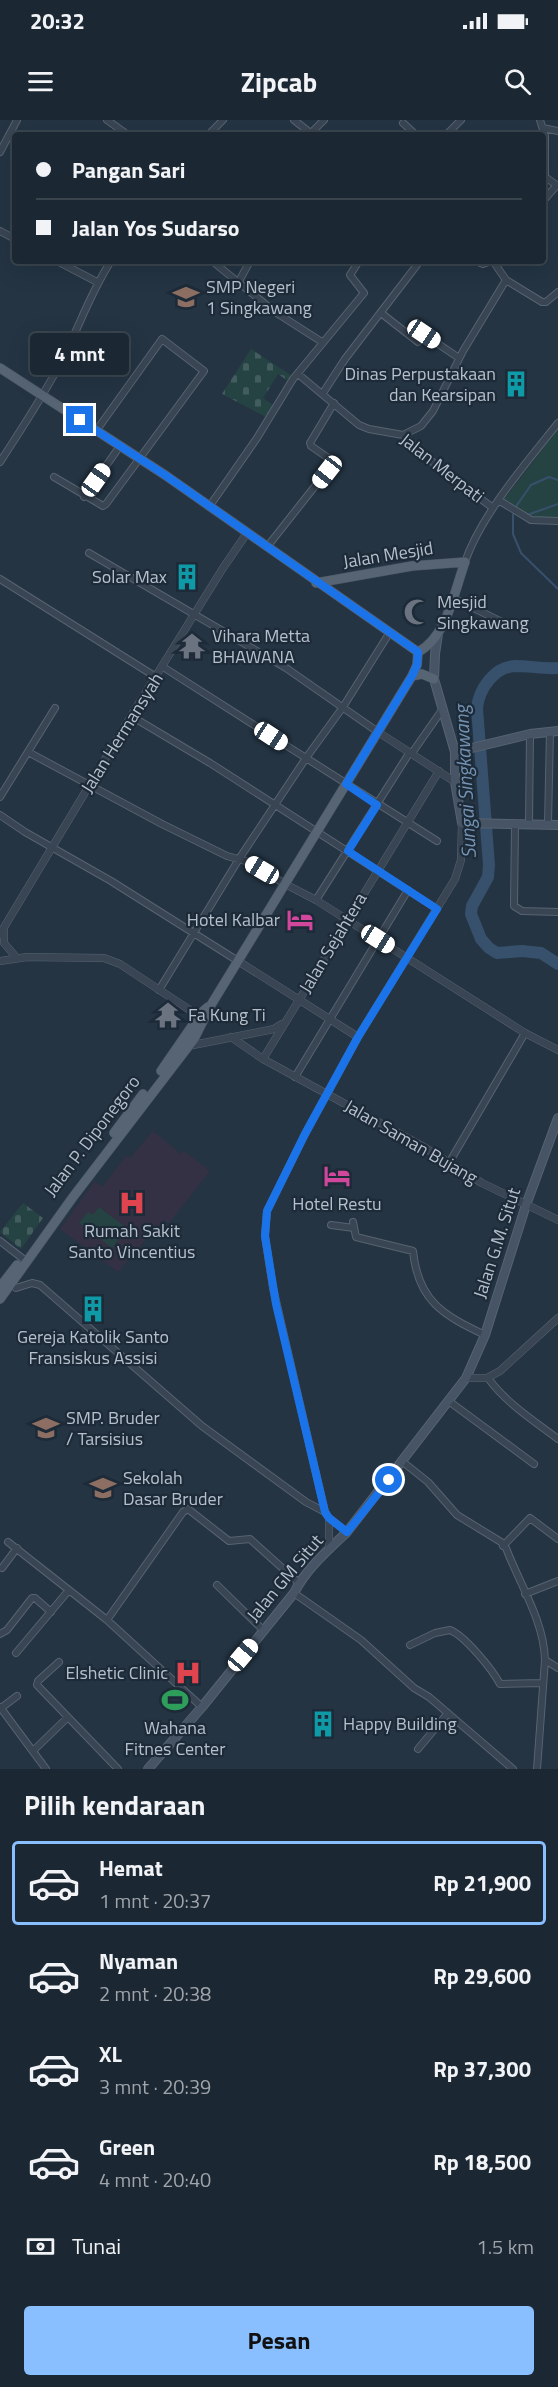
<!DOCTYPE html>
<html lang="id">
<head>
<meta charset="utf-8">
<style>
	:root { --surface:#1b2732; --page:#28333e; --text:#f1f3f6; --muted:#a0a5ac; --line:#39444d; --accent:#89beff }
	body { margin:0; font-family:"Titillium Web",sans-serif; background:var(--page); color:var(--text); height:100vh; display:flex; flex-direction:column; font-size:22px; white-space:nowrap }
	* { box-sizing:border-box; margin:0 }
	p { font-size:20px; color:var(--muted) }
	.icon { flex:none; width:33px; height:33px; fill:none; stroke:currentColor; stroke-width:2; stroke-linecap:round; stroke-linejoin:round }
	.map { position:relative; height:1649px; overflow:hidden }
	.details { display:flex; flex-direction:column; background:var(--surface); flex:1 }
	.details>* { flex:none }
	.guide { position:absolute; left:12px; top:12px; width:534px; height:132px; border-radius:6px; box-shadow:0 6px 24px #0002,0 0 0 2px var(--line); display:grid; align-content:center; height:132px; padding:0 24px; background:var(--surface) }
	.end { position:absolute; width:27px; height:27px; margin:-14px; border:8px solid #1a73e8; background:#fff; box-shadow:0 0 0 3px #fff }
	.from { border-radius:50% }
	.bubble { position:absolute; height:42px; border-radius:6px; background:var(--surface); box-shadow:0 6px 24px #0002,0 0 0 2px var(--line); font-size:20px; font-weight:700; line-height:42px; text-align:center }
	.car { position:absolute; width:18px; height:36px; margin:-18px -9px; border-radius:8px; box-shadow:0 0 4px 2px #0007; background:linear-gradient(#fff 24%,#345 0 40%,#fff 0 76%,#345 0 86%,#fff 0) }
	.guide b { display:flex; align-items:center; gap:21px; height:57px; font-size:22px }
	.guide b+b { border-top:2px solid var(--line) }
	.guide i { width:15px; height:15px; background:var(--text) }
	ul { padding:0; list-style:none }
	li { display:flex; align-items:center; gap:18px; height:84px; margin:0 12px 9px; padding:0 12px; border:3px solid transparent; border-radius:6px }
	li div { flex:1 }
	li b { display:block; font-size:22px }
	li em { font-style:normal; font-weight:700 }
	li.on { border-color:var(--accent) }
	li>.icon { width:54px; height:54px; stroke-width:1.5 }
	h2 { padding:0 24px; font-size:27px; line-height:72px }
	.pay { display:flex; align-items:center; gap:15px; height:66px; padding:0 24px; font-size:22px }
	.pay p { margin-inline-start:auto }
	.action { display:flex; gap:12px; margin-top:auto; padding:12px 24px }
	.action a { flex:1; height:69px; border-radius:6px; background:var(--accent); color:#111; font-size:24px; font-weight:700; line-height:69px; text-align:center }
	.status { display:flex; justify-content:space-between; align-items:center; height:42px; padding:0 30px; background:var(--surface); direction:ltr }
	.status svg { height:16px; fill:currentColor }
	header { display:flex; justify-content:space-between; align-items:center; height:78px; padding:0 24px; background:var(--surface); font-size:27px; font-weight:700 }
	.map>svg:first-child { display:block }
	.medical { fill:#333143 }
	.cemetery { fill:url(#cemetery-stones) }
	.park { fill:#264344 }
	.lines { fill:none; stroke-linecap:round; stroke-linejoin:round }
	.stream { stroke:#37506c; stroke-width:2 }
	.river { stroke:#37506c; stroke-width:12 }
	.minor-casing { stroke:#576370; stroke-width:8 }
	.tertiary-casing { stroke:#576370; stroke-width:8 }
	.secondary-casing { stroke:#576370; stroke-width:10 }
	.primary-casing { stroke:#45515f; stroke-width:10 }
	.minor { stroke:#394553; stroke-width:6 }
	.tertiary { stroke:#394553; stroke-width:7 }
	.secondary { stroke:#465466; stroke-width:8 }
	.primary { stroke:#576473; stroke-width:9 }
	.route { stroke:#1a73e8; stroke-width:8 }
	.labels { text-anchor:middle; stroke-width:4.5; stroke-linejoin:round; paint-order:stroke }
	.poi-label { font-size:18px; fill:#b6c0cd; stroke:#1d2a38; text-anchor:start }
	.street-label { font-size:18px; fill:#b6c0cd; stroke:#1d2a38 }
	.water-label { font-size:20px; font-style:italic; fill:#7493b2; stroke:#1d2a38 }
</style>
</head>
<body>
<div class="status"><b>20:32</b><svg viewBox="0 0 49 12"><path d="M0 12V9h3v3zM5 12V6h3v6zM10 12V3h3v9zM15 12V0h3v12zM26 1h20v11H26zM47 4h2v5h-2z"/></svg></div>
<header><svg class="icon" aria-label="menu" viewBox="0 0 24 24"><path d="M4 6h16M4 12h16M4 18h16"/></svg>Zipcab<svg class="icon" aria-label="search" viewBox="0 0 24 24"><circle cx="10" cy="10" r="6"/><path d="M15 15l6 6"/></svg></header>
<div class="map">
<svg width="558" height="1649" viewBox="0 0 558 1649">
	<defs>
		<pattern id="cemetery-stones" width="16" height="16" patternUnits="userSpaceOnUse" patternTransform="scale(1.5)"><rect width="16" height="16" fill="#264344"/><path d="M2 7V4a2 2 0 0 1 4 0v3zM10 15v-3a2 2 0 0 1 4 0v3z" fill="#435c5e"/></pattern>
	</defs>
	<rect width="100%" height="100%" fill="#243443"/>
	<path class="medical" d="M153,1011l28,23 3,-3 26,20 -41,52 -6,-3 -45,52 -58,-43 35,-48 7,6 24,-31 4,2z"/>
	<path class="cemetery" d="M251,229l41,27 -4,5 -10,-7 -15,24 10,7 -7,12 -44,-23z
		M23,1083l20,15 -22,31 -21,-17z"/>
	<path class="park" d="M558,309v94l-21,1 -38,-18z
		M99,1087l25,19 -2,4 2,2 -12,16 -33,-25 9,-11 5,3z"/>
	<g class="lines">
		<path class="stream" d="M558,360l-9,-3 -18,8 -14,20 -4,10v19l8,19 37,36
			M527,395l31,-11"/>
		<path class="river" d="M558,548c-14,1 -28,-2 -43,-2 -21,1 -36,23 -38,42l12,157 -1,12 -16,29 -1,8 10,25 8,9 8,5 25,-2 19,2 17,11"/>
		<g class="minor-casing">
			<path id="minor" d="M107,0l21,15
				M294,0l19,15
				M540,0l5,16v41l13,9
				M403,3l13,12
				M543,8l15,3
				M311,13l13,-13
				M208,15l15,-15
				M446,15l15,-15
				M0,32l17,-32
				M543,81l14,-16
				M0,111l15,8
				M57,141l40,21
				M212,141l63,51 47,30
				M476,141l7,3 8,-3
				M493,141l13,19 36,22h4l12,-10
				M238,163l12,-22
				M381,193l37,29 6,-8
				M422,213l37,25
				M298,254l61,51 10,4 34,6 34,31 56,42
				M323,273l22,-34 75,-98
				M403,315l18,-9 12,-15 30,-60 43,-71
				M0,342c21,-32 42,-64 60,-98 18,-34 30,-71 51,-103
				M54,357l49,29 3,-2 98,-133 -42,-32 -66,92
				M84,377l36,-51
				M500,381l31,19 27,1
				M209,387l48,-69 36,-59 71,-86 -14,-18 9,-14
				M267,427l67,-85 -23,-16 -1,-3 24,-40
				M89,433l197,115 92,64
				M465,442c16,-47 61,-99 93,-139
				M0,459l156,98
				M453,478l51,25
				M390,512l-47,75 -37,51 131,83
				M131,596l79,47 227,146
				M28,632l134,72 65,32 22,6 36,22
				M412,633l30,-43
				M0,677l55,-89
				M0,695l25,17 86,49 127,80
				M515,704l-1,82 8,5 36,1
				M529,704l1,-90
				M548,704l2,-92
				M316,780l94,-148
				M159,870l80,-131 67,-101 -143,-91
				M295,957l113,-187
				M449,1043l76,-130
				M353,1102l3,15 57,14c5,50 30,64 72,84
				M331,1105l23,3
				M0,1121l22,17
				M16,1168l16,-5 8,2 162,141 104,76 19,10
				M488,1258c18,25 46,43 70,61
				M450,1282l84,62
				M403,1342l25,20 29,33 44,27 5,6c14,37 38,73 39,112l-8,109
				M8,1422l99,78 95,87
				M503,1426l27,-28 28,21
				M2,1448l15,-20
				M217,1465l46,45
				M294,1473l67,47 53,48 15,9 84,72
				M525,1474l33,-13
				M107,1500l76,-108 5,-3 41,32 21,-2 49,44
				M0,1514l7,-4 25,-32h3l16,14
				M410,1525l25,-12 15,-3c15,6 42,39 50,54l42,-1
				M16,1533l53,-63
				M545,1540l13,8
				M59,1542l-21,19 -1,4 81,84
				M0,1587l46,62
				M1,1588l16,-12
				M418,1629l30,-36
				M34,1630l33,-32"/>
		</g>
		<g class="tertiary-casing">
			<path id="tertiary" d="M378,612l77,50
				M285,764l31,16 209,133 33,17
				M4,811v12l12,14
				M0,814l131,-218 92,-148 24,-35
				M0,841l27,-4 77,1 16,6 79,52
				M238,841l120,76
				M231,917l32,22 159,87 60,37 76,37
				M188,926l86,-17 8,-5
				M263,939l176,-288
				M466,1258h21l13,-7 58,-53
				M329,1398l18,14
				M329,1428v-30l-4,-6 -52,-224 -8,-52 2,-25 38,-77 53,-97 97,-158 6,-19 1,-37"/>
		</g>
		<g class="secondary-casing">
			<path id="secondary" d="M438,514l-3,20 -1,25 21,73v30l7,41 96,2
				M455,632l75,-18 28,-3
				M148,1649l54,-62 92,-114c12,-24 34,-43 53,-61l119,-154 19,-43 41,-130 32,-87"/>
		</g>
		<g class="primary-casing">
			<path id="primary" d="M0,248l165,107 253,177
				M316,463l96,-17 53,-4c-11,30 -18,75 -47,90
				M412,556l10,-2 12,5
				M161,951l40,-58 7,-6
				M114,1013l29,-39
				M0,1167l17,-22
				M0,1179l73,-102 121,-158 17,-34 201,-329 5,-11 1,-13"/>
		</g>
		<use href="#minor" class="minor"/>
		<use href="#tertiary" class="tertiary"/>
		<use href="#secondary" class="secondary"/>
		<use href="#primary" class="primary"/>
	</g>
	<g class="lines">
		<path class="route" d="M80,300l85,55 253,177 -1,13 -5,11 -66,108 31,21 -29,46 89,58 -79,128 -53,97 -38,77 -2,25 11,68 49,208 4,6 18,14 42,-52"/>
	</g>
	<defs>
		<g id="school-bare" transform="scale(2.07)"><path d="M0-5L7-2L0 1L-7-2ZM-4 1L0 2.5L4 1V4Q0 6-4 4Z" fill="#8d6e63" stroke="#1d2a38" stroke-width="2.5" paint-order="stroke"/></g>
		<g id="building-bare" transform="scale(2.07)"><path d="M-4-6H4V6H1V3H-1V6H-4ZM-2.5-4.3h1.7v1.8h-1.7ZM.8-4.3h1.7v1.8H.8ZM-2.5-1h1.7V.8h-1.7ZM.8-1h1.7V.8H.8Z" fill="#0f9aa8" stroke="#1d2a38" stroke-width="2.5" paint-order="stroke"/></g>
		<g id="mosque-bare" transform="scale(2.07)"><path d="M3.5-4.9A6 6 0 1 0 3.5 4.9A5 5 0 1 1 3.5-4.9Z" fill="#6b7280" stroke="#1d2a38" stroke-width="2.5" paint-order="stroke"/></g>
		<g id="temple-bare" transform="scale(2.07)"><path d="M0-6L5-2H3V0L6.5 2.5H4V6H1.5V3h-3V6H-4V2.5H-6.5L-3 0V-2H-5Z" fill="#6b7280" stroke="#1d2a38" stroke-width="2.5" paint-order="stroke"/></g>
		<g id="hotel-bare" transform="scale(2.07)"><path d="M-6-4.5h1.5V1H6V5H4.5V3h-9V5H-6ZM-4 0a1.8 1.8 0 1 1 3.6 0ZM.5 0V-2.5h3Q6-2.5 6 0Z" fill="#d1479c" stroke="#1d2a38" stroke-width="2.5" paint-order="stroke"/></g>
		<g id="hospital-bare" transform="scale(2.07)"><path d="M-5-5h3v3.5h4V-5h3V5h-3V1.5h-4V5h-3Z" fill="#e0444e" stroke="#1d2a38" stroke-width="2.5" paint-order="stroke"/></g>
		<g id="stadium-bare" transform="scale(2.07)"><path d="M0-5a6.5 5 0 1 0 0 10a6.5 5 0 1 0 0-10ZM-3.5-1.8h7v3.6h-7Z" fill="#2e9e5b" stroke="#1d2a38" stroke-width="2.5" paint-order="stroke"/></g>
	</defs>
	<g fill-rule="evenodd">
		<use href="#school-bare" x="186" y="177"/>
		<use href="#building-bare" x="516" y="264"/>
		<use href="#building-bare" x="187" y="457"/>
		<use href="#mosque-bare" x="417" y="492"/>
		<use href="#temple-bare" x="192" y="526"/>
		<use href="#hotel-bare" x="300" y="800"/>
		<use href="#temple-bare" x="168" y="895"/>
		<use href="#hotel-bare" x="337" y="1056"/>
		<use href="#hospital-bare" x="132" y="1083"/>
		<use href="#building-bare" x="93" y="1189"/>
		<use href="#school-bare" x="46" y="1308"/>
		<use href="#school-bare" x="103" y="1368"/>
		<use href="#hospital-bare" x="188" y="1553"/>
		<use href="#stadium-bare" x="175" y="1580"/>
		<use href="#building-bare" x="323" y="1604"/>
	</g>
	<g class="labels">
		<g class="poi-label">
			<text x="206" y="173">SMP Negeri<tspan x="206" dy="21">1 Singkawang</tspan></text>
			<text x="496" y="260" text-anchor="end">Dinas Perpustakaan<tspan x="496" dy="21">dan Kearsipan</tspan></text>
			<text x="167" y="463" text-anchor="end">Solar Max</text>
			<text x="437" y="488">Mesjid<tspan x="437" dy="21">Singkawang</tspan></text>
			<text x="212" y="522">Vihara Metta<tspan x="212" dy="21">BHAWANA</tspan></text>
			<text x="280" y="806" text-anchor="end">Hotel Kalbar</text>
			<text x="188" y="901">Fa Kung Ti</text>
			<text x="337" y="1090" text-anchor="middle">Hotel Restu</text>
			<text x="132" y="1117" text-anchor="middle">Rumah Sakit<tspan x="132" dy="21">Santo Vincentius</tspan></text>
			<text x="93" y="1223" text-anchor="middle">Gereja Katolik Santo<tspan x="93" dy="21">Fransiskus Assisi</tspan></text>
			<text x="66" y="1304">SMP. Bruder<tspan x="66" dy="21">/ Tarsisius</tspan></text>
			<text x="123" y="1364">Sekolah<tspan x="123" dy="21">Dasar Bruder</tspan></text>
			<text x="168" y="1559" text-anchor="end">Elshetic Clinic</text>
			<text x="343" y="1610">Happy Building</text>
			<text x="175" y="1614" text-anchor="middle">Wahana<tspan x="175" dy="21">Fitnes Center</tspan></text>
		</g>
		<g class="street-label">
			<text transform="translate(442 348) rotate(38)" y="6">Jalan Merpati</text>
			<text transform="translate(388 435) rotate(-9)" y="6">Jalan Mesjid</text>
			<text transform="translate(122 613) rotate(-58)" y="6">Jalan Hermansyah</text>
			<text transform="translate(333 823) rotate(-59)" y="6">Jalan Sejahtera</text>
			<text transform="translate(92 1016) rotate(-53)" y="6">Jalan P. Diponegoro</text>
			<text transform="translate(411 1022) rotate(30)" y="6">Jalan Saman Bujang</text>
			<text transform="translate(497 1123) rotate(-72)" y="6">Jalan G.M. Situt</text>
			<text transform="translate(285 1458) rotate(-50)" y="6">Jalan GM Situt</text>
		</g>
		<g class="water-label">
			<text transform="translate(465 662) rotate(-93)" y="7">Sungai Singkawang</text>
		</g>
	</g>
</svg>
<i class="end from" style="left:389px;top:1360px"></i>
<i class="end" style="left:80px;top:300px"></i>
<div class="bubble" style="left:30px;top:213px;width:99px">4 mnt</div>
<i class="car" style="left:424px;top:214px;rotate:124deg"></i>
<i class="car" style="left:327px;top:352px;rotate:218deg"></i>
<i class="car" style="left:96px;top:360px;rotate:35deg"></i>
<i class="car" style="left:271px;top:616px;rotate:123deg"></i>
<i class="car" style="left:262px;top:750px;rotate:301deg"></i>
<i class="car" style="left:378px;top:819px;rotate:122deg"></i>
<i class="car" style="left:243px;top:1535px;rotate:40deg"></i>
<div class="guide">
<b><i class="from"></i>Pangan Sari</b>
<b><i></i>Jalan Yos Sudarso</b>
</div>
</div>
<section class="details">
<h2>Pilih kendaraan</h2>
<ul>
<li class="on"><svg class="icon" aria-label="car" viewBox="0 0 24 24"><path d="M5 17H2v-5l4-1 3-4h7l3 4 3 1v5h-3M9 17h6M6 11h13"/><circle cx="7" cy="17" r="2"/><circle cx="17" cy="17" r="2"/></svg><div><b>Hemat</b><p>1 mnt · 20:37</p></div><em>Rp 21,900</em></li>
<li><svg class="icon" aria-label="car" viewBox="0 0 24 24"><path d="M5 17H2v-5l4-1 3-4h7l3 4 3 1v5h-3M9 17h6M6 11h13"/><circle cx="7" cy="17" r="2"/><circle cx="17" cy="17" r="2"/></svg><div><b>Nyaman</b><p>2 mnt · 20:38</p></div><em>Rp 29,600</em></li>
<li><svg class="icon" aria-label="car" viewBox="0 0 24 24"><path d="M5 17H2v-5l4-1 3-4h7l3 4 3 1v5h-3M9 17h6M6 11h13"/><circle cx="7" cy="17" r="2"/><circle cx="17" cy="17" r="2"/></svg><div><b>XL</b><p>3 mnt · 20:39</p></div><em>Rp 37,300</em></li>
<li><svg class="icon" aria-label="car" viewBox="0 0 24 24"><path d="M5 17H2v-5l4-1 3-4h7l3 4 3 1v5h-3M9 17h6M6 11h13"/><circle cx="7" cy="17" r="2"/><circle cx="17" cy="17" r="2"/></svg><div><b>Green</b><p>4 mnt · 20:40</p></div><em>Rp 18,500</em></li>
</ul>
<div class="pay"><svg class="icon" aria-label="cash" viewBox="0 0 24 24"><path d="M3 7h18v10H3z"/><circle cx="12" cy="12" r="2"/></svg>Tunai<p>1.5 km</p></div>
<div class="action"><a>Pesan</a></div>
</section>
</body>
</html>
